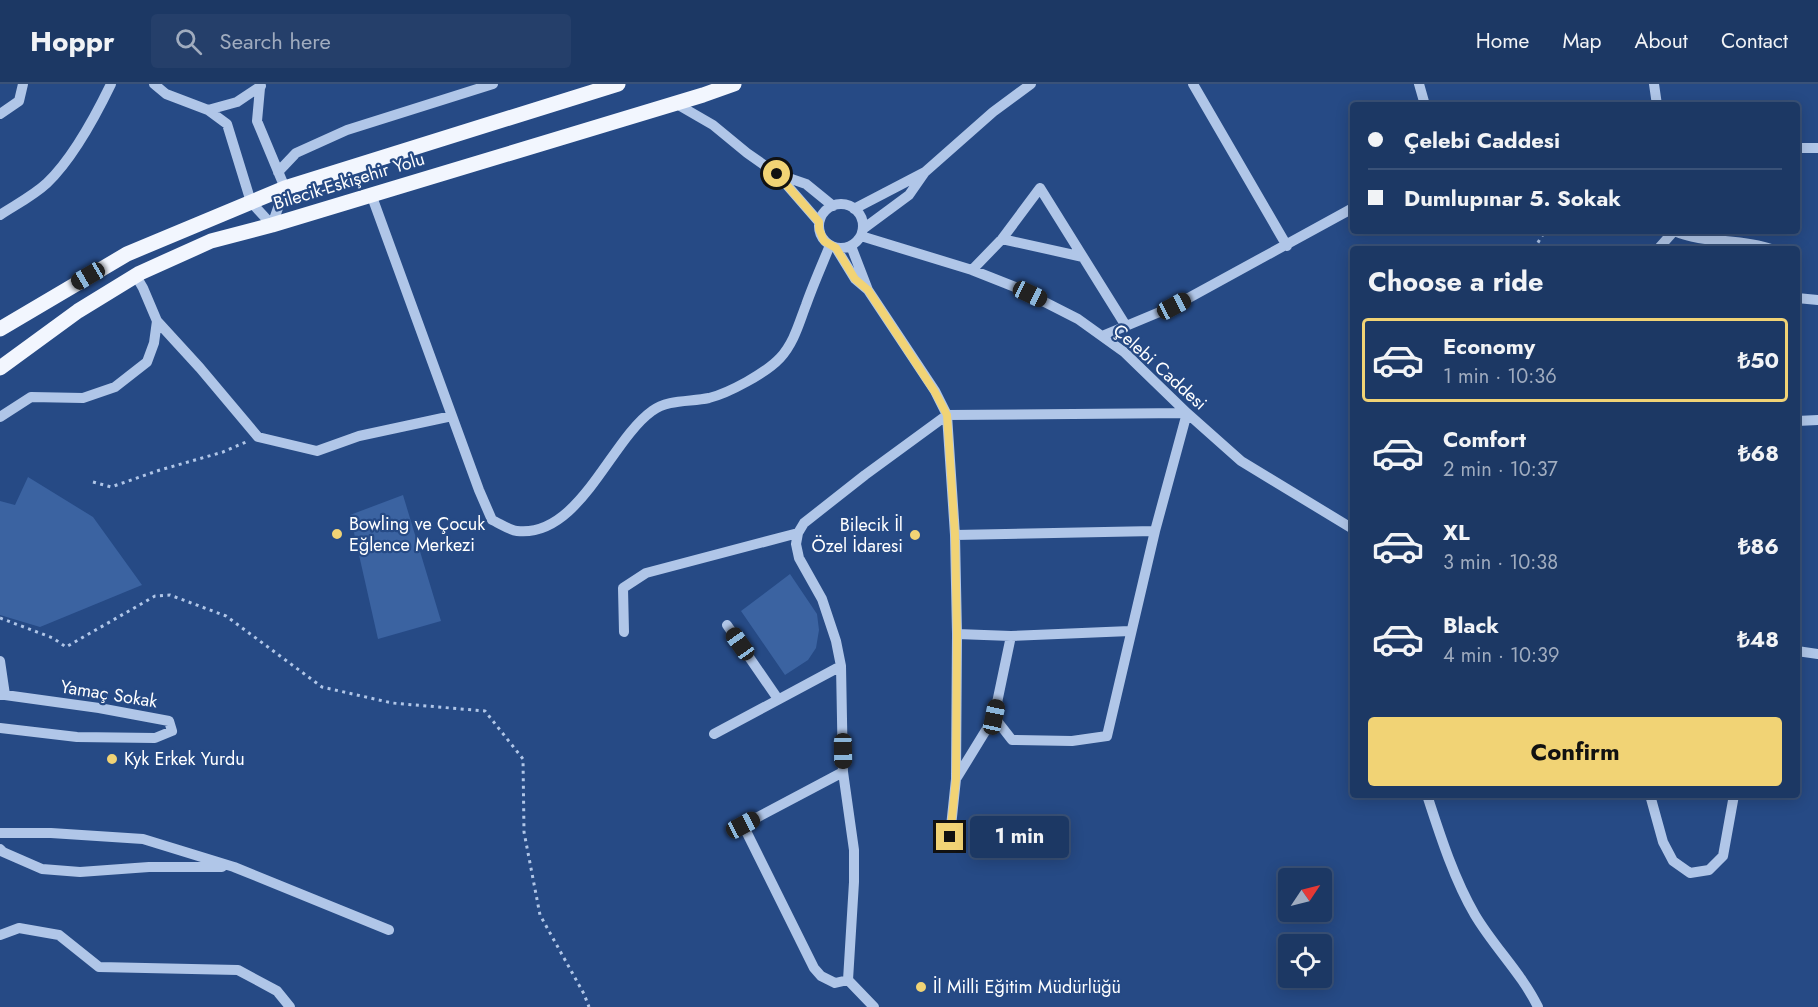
<!DOCTYPE html>
<html lang="en">
<head>
<meta charset="utf-8">
<style>
	:root { --surface:#1c3864; --page:#253f6a; --text:#f1f3f6; --muted:#a0acbf; --line:#3a5278; --accent:#f1d375 }
	body { margin:0; font-family:Jost,sans-serif; background:var(--page); color:var(--text); height:100vh; display:flex; flex-direction:column; font-size:22px; white-space:nowrap }
	* { box-sizing:border-box; margin:0 }
	p { font-size:20px; color:var(--muted) }
	.icon { flex:none; width:33px; height:33px; fill:none; stroke:currentColor; stroke-width:2; stroke-linecap:round; stroke-linejoin:round }
	.map { position:relative; flex:1; overflow:hidden }
	.sheet { position:absolute; left:1350px; top:162px; width:450px; height:552px; display:flex; flex-direction:column; background:var(--surface); border-radius:6px; box-shadow:0 3px 15px #0003,0 0 0 2px var(--line) }
	.sheet>* { flex:none }
	.banner { position:absolute; left:1350px; top:18px; width:450px; height:132px; border-radius:6px; box-shadow:0 3px 15px #0003,0 0 0 2px var(--line); display:grid; align-content:center; height:132px; padding:0 18px; background:var(--surface) }
	.needle { width:39px; rotate:55deg }
	.buttons { position:absolute; left:1278px; top:784px; display:grid; gap:12px }
	.buttons a { display:grid; place-items:center; width:54px; height:54px; border-radius:6px; background:var(--surface); box-shadow:0 3px 15px #0003,0 0 0 2px var(--line); font-size:30px }
	.end { position:absolute; width:27px; height:27px; margin:-14px; border:8px solid #f1d375; background:#111; box-shadow:0 0 0 3px #111 }
	.from { border-radius:50% }
	.bubble { position:absolute; height:42px; border-radius:6px; background:var(--surface); box-shadow:0 3px 15px #0003,0 0 0 2px var(--line); font-size:20px; font-weight:700; line-height:42px; text-align:center }
	.car { position:absolute; width:18px; height:36px; margin:-18px -9px; border-radius:8px; box-shadow:0 0 4px 2px #0007; background:linear-gradient(#222 24%,#8ab4d8 0 40%,#222 0 76%,#8ab4d8 0 86%,#222 0) }
	.banner b { display:flex; align-items:center; gap:21px; height:57px; font-size:22px }
	.banner b+b { border-top:2px solid var(--line) }
	.banner i { width:15px; height:15px; background:var(--text) }
	ul { padding:0; list-style:none }
	li { display:flex; align-items:center; gap:18px; height:84px; margin:0 12px 9px; padding:0 6px; border:3px solid transparent; border-radius:6px }
	li div { flex:1 }
	li b { display:block; font-size:22px }
	li em { font-style:normal; font-weight:700 }
	li.on { border-color:var(--accent) }
	li>.icon { width:54px; height:54px; stroke-width:1.5 }
	h2 { padding:0 18px; font-size:27px; line-height:72px }
	.action { display:flex; gap:12px; margin-top:auto; padding:12px 18px }
	.action a { flex:1; height:69px; border-radius:6px; background:var(--accent); color:#111; font-size:24px; font-weight:700; line-height:69px; text-align:center }
	header { display:flex; align-items:center; gap:36px; box-sizing:border-box; height:84px; padding:0 30px; background:var(--surface); border-bottom:2px solid var(--line) }
	header strong { font-size:28px }
	nav { display:flex; gap:33px; margin-inline-start:auto; font-size:21px }
	.search { width:420px; height:54px; background:var(--page); display:flex; align-items:center; gap:15px; box-sizing:border-box; padding:0 21px; border-radius:6px; color:var(--muted); font-size:22px }
	.map>svg:first-child { display:block }
	.green { fill:#3b63a1 }
	.lines { fill:none; stroke-linecap:round; stroke-linejoin:round }
	.path { stroke:#b0c6e8; stroke-width:3; stroke-dasharray:3 4.5; stroke-linecap:butt }
	.minor { stroke:#b0c6e8; stroke-width:10 }
	.major { stroke:#f2f6fe; stroke-width:15 }
	.route { stroke:#f1d375; stroke-width:8 }
	.poi-dot { fill:#f1d375; stroke:#264a85; stroke-width:2 }
	.labels { text-anchor:middle; stroke-width:4.5; stroke-linejoin:round; paint-order:stroke }
	.street-label { font-size:18px; fill:#fff; stroke:#264a85 }
	.poi-label { font-size:18px; fill:#fff; stroke:#264a85; text-anchor:start }
</style>
</head>
<body>
<header>
<strong>Hoppr</strong>
<div class="search"><svg class="icon" aria-label="search" viewBox="0 0 24 24"><circle cx="10" cy="10" r="6"/><path d="M15 15l6 6"/></svg>Search here</div>
<nav><a>Home</a><a>Map</a><a>About</a><a>Contact</a></nav>
</header>
<div class="map">
<svg width="1818" height="923" viewBox="0 0 1818 923">
	<rect width="100%" height="100%" fill="#264a85"/>
	<path class="green" d="M28,393l65,40 49,68 -102,42 -40,-12v-114l15,4z
		M403,411l38,126 -63,18 -28,-124z
		M790,490l27,40 2,16 -3,18 -8,12 -23,15 -44,-64z"/>
	<g class="lines">
		<path class="path" d="M1534,165l11,-18
			M93,398l18,5 49,-17 63,-18 23,-10
			M0,534l53,20 13,9 89,-51 15,-1 56,21 96,71 70,16 93,8 38,48 1,73 16,83 44,79 5,13"/>
		<path class="minor" d="M154,0l12,10 42,16 29,-8 24,-16
			M1193,0l94,162
			M1419,0l6,21
			M1654,0l3,21
			M675,19l38,22 34,28 30,21 29,10 27,22
			M208,26l19,14 24,78 21,23 13,-37 -28,-67 3,-33
			M0,30l19,-13 4,-17
			M1797,64h21
			M278,88l18,-19 51,-23 146,-46
			M779,92l40,46
			M371,110l108,296 13,30c7,3 17,10 25,11 62,7 93,-90 135,-120 16,-12 38,-9 57,-13 20,-5 57,-25 71,-40 14,-15 19,-35 26,-53 7,-20 16,-40 24,-60
			M819 142a22 22 0 1 1 44 0a22 22 0 1 1-44 0Z
			M854,125l71,-37
			M0,131c15,-10 33,-19 47,-32 25,-24 49,-68 64,-99
			M863,145l46,-34 16,-23 68,-60 38,-28
			M1674,147c30,13 66,7 97,18
			M861,152l111,34 43,17 63,32 46,33 63,61 54,48 112,68
			M1002,155l81,18
			M851,162l17,44 67,101 12,24 8,120 2,99 -1,145 -6,57
			M836,164l19,31 13,11
			M1658,165l16,-18
			M972,186l30,-31 38,-51 86,138
			M1797,214l21,2
			M157,237l43,47 58,69 59,14 42,-15 93,-20
			M1102,252l72,-30 179,-98
			M0,333l31,-20 52,1 32,-11 32,-25 7,-19 3,-22 -14,-33 -7,-12
			M1797,337l21,-1
			M955,451l200,-4
			M727,541l51,74
			M624,548l-1,-44 23,-15 152,-40
			M957,550l54,2 119,-5
			M1797,567l21,3
			M0,577l5,34h-5
			M0,644l77,9 78,1 17,-7 -3,-10 -70,-13 -94,-13
			M714,650l127,-68
			M843,688l-100,53 71,143 7,8 14,7 13,-3
			M956,695l38,-62 17,-81
			M1427,711c13,40 27,84 48,120 19,32 47,59 63,92
			M1650,711l13,47 10,19 17,12 19,-3 14,-14 11,-61
			M0,749h51l92,6 91,28 155,63
			M0,765l3,3 39,17 38,3 69,-5h73
			M0,851l19,-7 40,7 40,32 139,3 39,21 13,16
			M874,923l-26,-27 6,-98v-32l-11,-78 -2,-106 -5,-25 -14,-42 -23,-41 -3,-14 2,-11 6,-10 61,-48 82,-60 240,-2 -32,118 -48,205 -35,5 -60,-1 -18,-23"/>
		<path class="major" d="M0,245l127,-75 158,-66 333,-104
			M0,284l78,-57 62,-38 71,-32 61,-16 431,-130 31,-11"/>
	</g>
	<g class="lines">
		<path class="route" d="M777,90l42,48v7l5,12 12,7 19,31 13,11 67,102 12,23 8,120 2,99 -1,145 -6,58"/>
	</g>
	<g class="poi-dot">
		<circle cx="337" cy="450" r="6"/>
		<circle cx="915" cy="451" r="6"/>
		<circle cx="112" cy="675" r="6"/>
		<circle cx="921" cy="903" r="6"/>
	</g>
	<g class="labels">
		<g class="street-label">
			<text transform="translate(349 97) rotate(-17)" y="6">Bilecik-Eskişehir Yolu</text>
			<text transform="translate(1160 283) rotate(42)" y="6">Çelebi Caddesi</text>
			<text transform="translate(109 610) rotate(9)" y="6">Yamaç Sokak</text>
		</g>
		<g class="poi-label">
			<text x="349" y="446">Bowling ve Çocuk<tspan x="349" dy="21">Eğlence Merkezi</tspan></text>
			<text x="903" y="447" text-anchor="end">Bilecik İl<tspan x="903" dy="21">Özel İdaresi</tspan></text>
			<text x="124" y="681">Kyk Erkek Yurdu</text>
			<text x="933" y="909">İl Milli Eğitim Müdürlüğü</text>
		</g>
	</g>
</svg>
<div class="buttons">
<a><svg class="needle" viewBox="-14 -14 28 28"><path d="M0-13l5 13h-10z" fill="#e53935"/><path d="M0 13l5-13h-10z" fill="#a0acbf"/></svg></a>
<a><svg class="icon" aria-label="locate" viewBox="0 0 24 24"><circle cx="12" cy="12" r="6"/><path d="M12 2v4M12 18v4M2 12h4M18 12h4"/></svg></a>
</div>
<i class="end from" style="left:777px;top:90px"></i>
<i class="end" style="left:950px;top:753px"></i>
<div class="bubble" style="left:970px;top:732px;width:99px">1 min</div>
<i class="car" style="left:88px;top:192px;rotate:240deg"></i>
<i class="car" style="left:1030px;top:210px;rotate:115deg"></i>
<i class="car" style="left:1174px;top:222px;rotate:62deg"></i>
<i class="car" style="left:740px;top:560px;rotate:325deg"></i>
<i class="car" style="left:994px;top:633px;rotate:12deg"></i>
<i class="car" style="left:843px;top:667px;rotate:179deg"></i>
<i class="car" style="left:743px;top:741px;rotate:62deg"></i>
<div class="banner">
<b><i class="from"></i>Çelebi Caddesi</b>
<b><i></i>Dumlupınar 5. Sokak</b>
</div>
<section class="sheet">
<h2>Choose a ride</h2>
<ul>
<li class="on"><svg class="icon" aria-label="car" viewBox="0 0 24 24"><path d="M5 17H2v-5l4-1 3-4h7l3 4 3 1v5h-3M9 17h6M6 11h13"/><circle cx="7" cy="17" r="2"/><circle cx="17" cy="17" r="2"/></svg><div><b>Economy</b><p>1 min · 10:36</p></div><em>₺50</em></li>
<li><svg class="icon" aria-label="car" viewBox="0 0 24 24"><path d="M5 17H2v-5l4-1 3-4h7l3 4 3 1v5h-3M9 17h6M6 11h13"/><circle cx="7" cy="17" r="2"/><circle cx="17" cy="17" r="2"/></svg><div><b>Comfort</b><p>2 min · 10:37</p></div><em>₺68</em></li>
<li><svg class="icon" aria-label="car" viewBox="0 0 24 24"><path d="M5 17H2v-5l4-1 3-4h7l3 4 3 1v5h-3M9 17h6M6 11h13"/><circle cx="7" cy="17" r="2"/><circle cx="17" cy="17" r="2"/></svg><div><b>XL</b><p>3 min · 10:38</p></div><em>₺86</em></li>
<li><svg class="icon" aria-label="car" viewBox="0 0 24 24"><path d="M5 17H2v-5l4-1 3-4h7l3 4 3 1v5h-3M9 17h6M6 11h13"/><circle cx="7" cy="17" r="2"/><circle cx="17" cy="17" r="2"/></svg><div><b>Black</b><p>4 min · 10:39</p></div><em>₺48</em></li>
</ul>
<div class="action"><a>Confirm</a></div>
</section>
</div>
</body>
</html>
